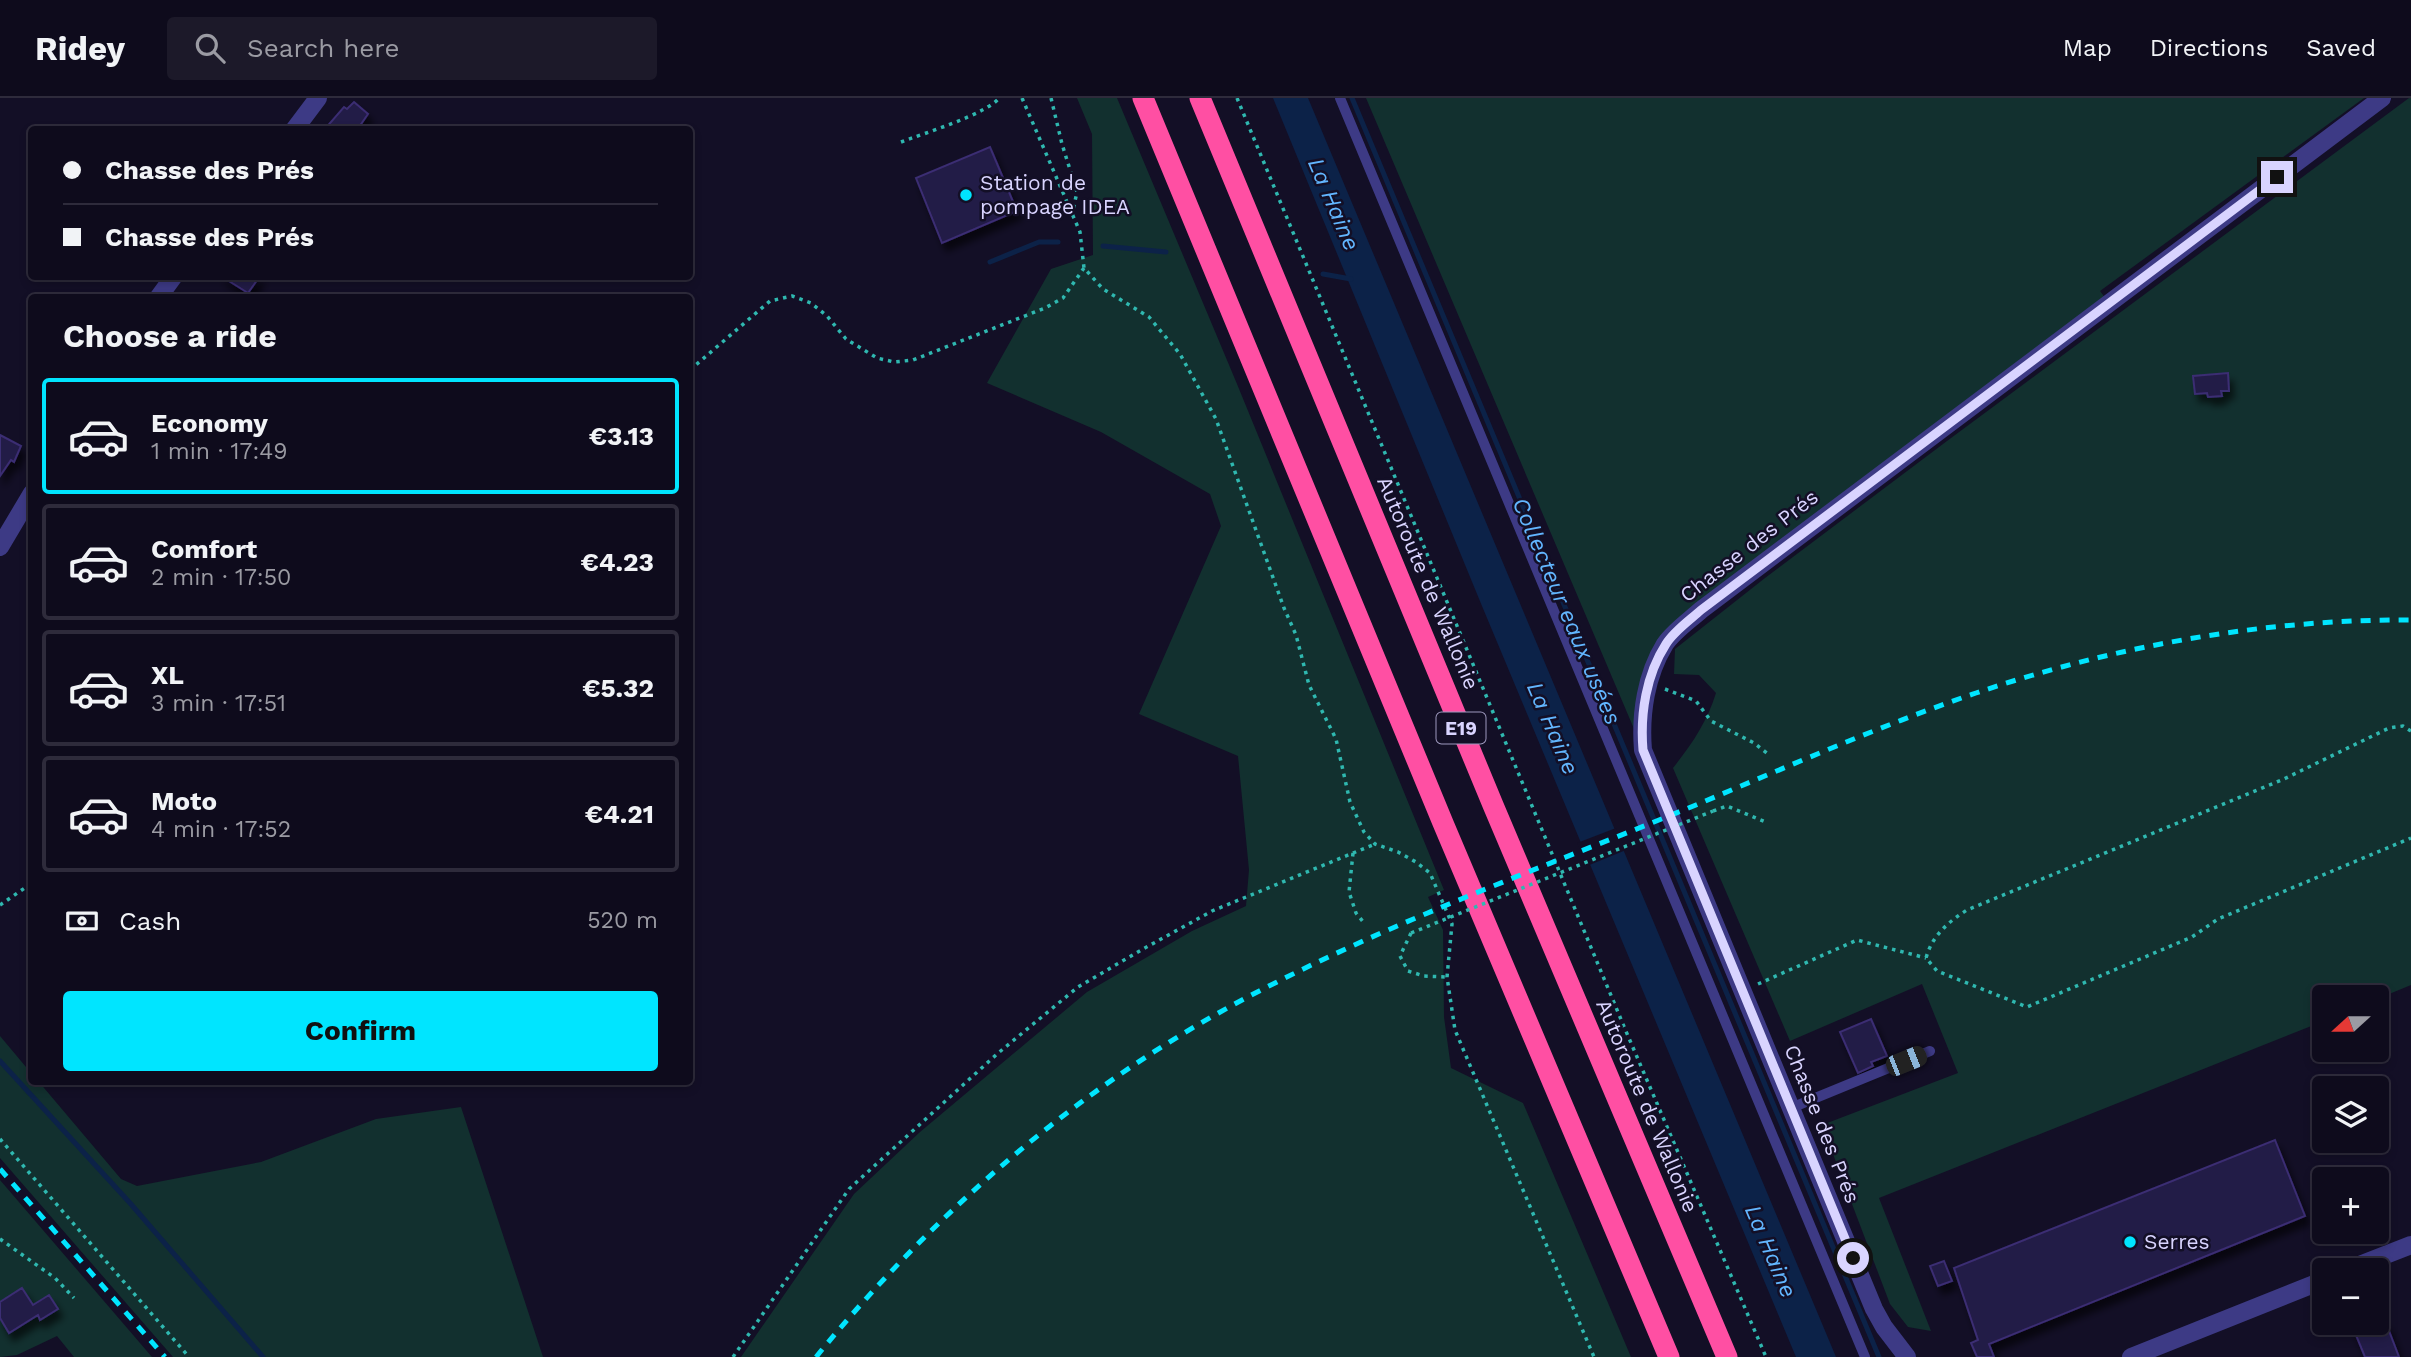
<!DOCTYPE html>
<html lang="en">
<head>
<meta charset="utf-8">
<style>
	:root { --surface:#0e0b1c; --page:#1c1929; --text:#f1f3f6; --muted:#9b9ba3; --line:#2e2b3b; --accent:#00e5ff }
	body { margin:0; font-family:"Work Sans",sans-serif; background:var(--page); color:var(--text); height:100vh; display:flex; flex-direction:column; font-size:26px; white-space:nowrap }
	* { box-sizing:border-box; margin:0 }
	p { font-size:23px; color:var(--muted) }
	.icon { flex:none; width:38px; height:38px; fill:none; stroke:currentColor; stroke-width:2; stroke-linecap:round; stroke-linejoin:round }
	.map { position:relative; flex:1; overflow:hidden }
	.side { position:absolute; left:28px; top:196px; width:665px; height:791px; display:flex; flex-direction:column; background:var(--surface); border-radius:7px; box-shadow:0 4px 10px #0003,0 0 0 2px var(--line) }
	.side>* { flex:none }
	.banner { position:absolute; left:28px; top:28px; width:665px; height:154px; border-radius:7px; box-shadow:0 4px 10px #0003,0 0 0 2px var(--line); display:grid; align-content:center; height:154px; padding:0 35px; background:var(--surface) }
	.needle { width:46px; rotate:249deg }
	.tools { position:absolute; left:2312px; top:887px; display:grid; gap:14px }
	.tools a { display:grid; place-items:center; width:77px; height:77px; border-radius:7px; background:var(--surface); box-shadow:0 4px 10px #0003,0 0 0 2px var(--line); font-size:35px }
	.end { position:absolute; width:32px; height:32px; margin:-16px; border:9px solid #d9d4ff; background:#111; box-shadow:0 0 0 4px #111 }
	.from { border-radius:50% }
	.car { position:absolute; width:21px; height:42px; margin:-21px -10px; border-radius:9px; box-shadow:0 0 5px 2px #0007; background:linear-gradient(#222 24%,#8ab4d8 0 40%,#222 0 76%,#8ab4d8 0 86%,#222 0) }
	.banner b { display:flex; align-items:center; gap:24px; height:66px; font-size:26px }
	.banner b+b { border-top:2px solid var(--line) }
	.banner i { width:18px; height:18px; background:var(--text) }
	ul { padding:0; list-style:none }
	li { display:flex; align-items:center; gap:21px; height:116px; margin:0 14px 10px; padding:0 21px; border:4px solid var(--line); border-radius:7px }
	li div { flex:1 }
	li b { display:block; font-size:26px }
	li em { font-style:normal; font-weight:700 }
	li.selected { border-color:var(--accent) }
	li>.icon { width:63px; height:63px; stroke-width:1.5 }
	h2 { padding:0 35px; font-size:32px; line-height:84px }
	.pay { display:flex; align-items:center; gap:18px; height:77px; padding:0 35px; font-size:26px }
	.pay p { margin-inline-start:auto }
	.button { display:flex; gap:14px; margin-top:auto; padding:14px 35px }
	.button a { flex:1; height:80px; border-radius:7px; background:var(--accent); color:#111; font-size:28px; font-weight:700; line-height:80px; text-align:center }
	header { display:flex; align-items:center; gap:42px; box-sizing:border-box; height:98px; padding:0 35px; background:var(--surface); border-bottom:2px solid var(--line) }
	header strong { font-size:33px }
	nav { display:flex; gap:38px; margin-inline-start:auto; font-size:24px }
	.search { width:490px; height:63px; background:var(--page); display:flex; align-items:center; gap:18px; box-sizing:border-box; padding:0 24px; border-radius:7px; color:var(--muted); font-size:26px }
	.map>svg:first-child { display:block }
	.green { fill:#12302f }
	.water { fill:#0c2248 }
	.pier { fill:#130f26 }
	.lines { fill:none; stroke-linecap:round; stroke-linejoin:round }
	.stream { stroke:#0c2248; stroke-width:5 }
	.building { fill:#241b47; stroke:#3b2d73; stroke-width:2; filter:url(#shadow) }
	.path { stroke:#2fb8b0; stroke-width:3.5; stroke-dasharray:3.5 5; stroke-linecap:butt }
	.lane { stroke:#3d3a85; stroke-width:10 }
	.street { stroke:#3d3a85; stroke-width:18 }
	.highway { stroke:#ff4fa3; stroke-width:21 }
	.rail { stroke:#00e5ff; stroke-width:5; stroke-dasharray:10 9; stroke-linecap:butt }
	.path-bridge { stroke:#2fb8b0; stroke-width:3.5; stroke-dasharray:3.5 5; stroke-linecap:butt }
	.route { stroke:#d9d4ff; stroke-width:9 }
	.poi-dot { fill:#00e5ff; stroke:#130f26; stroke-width:2.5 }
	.labels { text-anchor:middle; stroke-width:5; stroke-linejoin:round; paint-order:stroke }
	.shield { fill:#130f26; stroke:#9e99be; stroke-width:2 }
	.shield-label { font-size:19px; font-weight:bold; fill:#d9d4ff }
	.poi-label { font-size:21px; fill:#d9d4ff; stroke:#130f26; text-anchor:start }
	.street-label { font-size:21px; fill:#d9d4ff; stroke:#130f26 }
	.water-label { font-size:23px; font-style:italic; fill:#62b6ff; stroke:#130f26 }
</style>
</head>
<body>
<header>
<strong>Ridey</strong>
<div class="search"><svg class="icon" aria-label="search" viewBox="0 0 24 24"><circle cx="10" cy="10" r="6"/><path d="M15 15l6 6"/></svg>Search here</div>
<nav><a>Map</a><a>Directions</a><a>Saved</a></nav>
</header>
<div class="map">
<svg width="2411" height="1259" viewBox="0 0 2411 1259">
	<defs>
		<filter id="shadow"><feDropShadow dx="4.5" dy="8" stdDeviation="3.5" flood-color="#0009"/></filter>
	</defs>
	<rect width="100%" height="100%" fill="#130f26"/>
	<path class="green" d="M1077,0h40l120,286 207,506 -16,7 15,33 1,87 7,51 72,35 108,254h-890l113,-163 66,-62 167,-140 105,-61 54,-25 3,-36 -11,-114 -99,-42 82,-188 -11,-32 -109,-62 -114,-49 64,-114 42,-14 -1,-121z
		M1366,0h998l-264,193 9,12 -443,339 -18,41 -5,67z
		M2409,0h2v887l-34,14 -1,-1h-52v23l-445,177 52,133 -23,-4 -18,-23 -68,-179 136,-52 -36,-89 -132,57 -117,-273c19,-24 34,-46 43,-75l-17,-18 -25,-1 1,-25 90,-71 182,-137z
		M0,938l31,37 1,9h7l82,97 16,7 124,-24 115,-43 85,-12 82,250h-370l-173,-199z
		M0,1082l152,177h-78l-17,-21 -40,19 -17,2z"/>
	<path class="water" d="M1273,0h35l528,1259h-40l-314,-751z"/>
	<path class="pier" d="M1616,730l10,22 -39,16 -10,-23z"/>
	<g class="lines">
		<path class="stream" d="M1352,0l527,1259
			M1103,148l63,6
			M990,164l49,-20h19
			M1323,176l28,5
			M0,963l130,142 133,154"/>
	</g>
	<path class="building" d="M354,4l14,12 -11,16h-33l20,-23 3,2z
		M990,49l27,64 -75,32 -26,-65z
		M221,178h39l-12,17z
		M2228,275l1,18h-8l1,5 -14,1 -1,-4 -12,1 -2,-18z
		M0,337l21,11 -7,16 -3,-2 -11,16z
		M1871,921l16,37 -16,6 2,4 -15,7 -18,-41z
		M2275,1042l30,76 -316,128 5,13h-17l-6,-14 7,-3 -24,-72z
		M1944,1163l8,20 -14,5 -8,-20z
		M22,1190l11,17 16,-10 9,14 -18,11 -2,-5 -29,18 -9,-15v-16z
		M2351,1225h35l13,34h-34z"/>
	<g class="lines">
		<path class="path" d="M1022,0l58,134 4,36 19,21 46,28 31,37 36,65 68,189 12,27 13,50 27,54 14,63 14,30 11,12 23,8 18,10 14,11 22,51 -5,53 8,53 139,327
			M1051,0l11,46 15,48 -4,18
			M1237,0l388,931 141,328
			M901,44c21,-8 86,-28 98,-44
			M690,272l80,-69 22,-5 19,7 16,13 19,23 31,19 17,4 19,-2 132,-52 18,-10 21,-30
			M1665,591l31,12 15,20 43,22 14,11
			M2411,633l-8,-5 -14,2 -105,51 -317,131c-19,12 -35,26 -41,48l11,13 90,36 165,-70 26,-18 193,-81
			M1713,713l14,-5 41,17
			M1353,755l-4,39 7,21 8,10
			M0,807l32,-22
			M1411,835l-11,23 8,15 16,5 23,1
			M1758,886l99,-44 69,18
			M0,1041l189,218
			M0,1141l55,39 19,20
			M733,1259l116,-168 148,-135 81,-67 65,-38 69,-38 163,-67"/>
		<path class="lane" d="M1340,0l525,1259
			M1791,1010l139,-57"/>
		<path class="street" d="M294,32l24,-32
			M158,200l16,-22
			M0,449l32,-54
			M2347,1172l64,-25
			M1907,1259l-23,-30 -10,-18 -231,-559c-3,-36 3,-75 22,-106 9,-13 25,-24 36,-34l681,-512
			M2131,1259l193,-77"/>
		<path class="highway" d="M1143,0l300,725 226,534
			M1200,0l293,707 234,552"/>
		<path class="rail" d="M0,1071l165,188
			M816,1259c126,-154 280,-285 459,-374 134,-68 277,-119 416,-176 94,-39 188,-81 285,-114 139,-47 289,-74 435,-73"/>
		<path class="path-bridge" d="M1411,835l302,-122"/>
	</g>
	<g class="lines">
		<path class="route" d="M1853,1160l-210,-508c-3,-36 3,-75 23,-106 8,-13 24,-24 35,-34l576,-433"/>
	</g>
	<g class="poi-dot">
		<circle cx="966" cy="97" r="7"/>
		<circle cx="2130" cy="1144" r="7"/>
	</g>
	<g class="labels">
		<rect class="shield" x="1436.5" y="614.5" width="49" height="31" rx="5"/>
		<g class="shield-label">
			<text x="1461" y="637">E19</text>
		</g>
		<g class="poi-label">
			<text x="980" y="92">Station de<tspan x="980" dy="24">pompage IDEA</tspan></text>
			<text x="2144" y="1151">Serres</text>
		</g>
		<g class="street-label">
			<text transform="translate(1749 448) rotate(-38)" y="7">Chasse des Prés</text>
			<text transform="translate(1428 485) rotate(67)" y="7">Autoroute de Wallonie</text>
			<text transform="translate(1647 1008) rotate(67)" y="7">Autoroute de Wallonie</text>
			<text transform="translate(1822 1026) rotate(68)" y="7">Chasse des Prés</text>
		</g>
		<g class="water-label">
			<text transform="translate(1334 106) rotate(67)" y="8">La Haine</text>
			<text transform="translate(1567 513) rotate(67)" y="8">Collecteur eaux usées</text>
			<text transform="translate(1553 630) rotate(67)" y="8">La Haine</text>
			<text transform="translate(1771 1153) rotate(67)" y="8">La Haine</text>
		</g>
	</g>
</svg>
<div class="tools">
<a><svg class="needle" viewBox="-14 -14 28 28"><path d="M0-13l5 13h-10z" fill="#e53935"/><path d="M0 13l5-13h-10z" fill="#9b9ba3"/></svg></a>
<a><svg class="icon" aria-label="layers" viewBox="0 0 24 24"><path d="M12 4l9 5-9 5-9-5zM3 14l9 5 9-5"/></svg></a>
<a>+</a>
<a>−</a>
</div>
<i class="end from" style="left:1853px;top:1160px"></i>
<i class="end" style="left:2277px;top:79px"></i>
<i class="car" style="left:1906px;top:963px;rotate:68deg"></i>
<div class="banner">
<b><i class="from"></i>Chasse des Prés</b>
<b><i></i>Chasse des Prés</b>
</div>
<section class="side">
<h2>Choose a ride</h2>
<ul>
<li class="selected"><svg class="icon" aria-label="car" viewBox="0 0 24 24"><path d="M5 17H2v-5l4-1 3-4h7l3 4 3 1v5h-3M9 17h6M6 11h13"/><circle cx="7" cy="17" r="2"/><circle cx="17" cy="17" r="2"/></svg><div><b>Economy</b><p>1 min · 17:49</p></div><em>€3.13</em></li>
<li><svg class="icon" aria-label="car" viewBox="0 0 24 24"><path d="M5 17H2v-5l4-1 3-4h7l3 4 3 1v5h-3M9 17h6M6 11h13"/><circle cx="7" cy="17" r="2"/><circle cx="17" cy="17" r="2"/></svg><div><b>Comfort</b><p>2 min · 17:50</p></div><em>€4.23</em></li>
<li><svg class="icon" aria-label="car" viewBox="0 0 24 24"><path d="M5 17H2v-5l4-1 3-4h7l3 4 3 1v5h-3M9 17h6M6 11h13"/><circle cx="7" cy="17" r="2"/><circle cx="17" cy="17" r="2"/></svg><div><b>XL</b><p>3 min · 17:51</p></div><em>€5.32</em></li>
<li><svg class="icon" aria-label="car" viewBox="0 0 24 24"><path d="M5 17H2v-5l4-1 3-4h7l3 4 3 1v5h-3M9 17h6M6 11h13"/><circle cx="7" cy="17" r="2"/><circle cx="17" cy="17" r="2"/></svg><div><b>Moto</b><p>4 min · 17:52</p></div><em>€4.21</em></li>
</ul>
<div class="pay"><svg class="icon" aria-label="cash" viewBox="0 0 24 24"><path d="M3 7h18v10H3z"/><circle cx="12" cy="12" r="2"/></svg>Cash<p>520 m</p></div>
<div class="button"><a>Confirm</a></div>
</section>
</div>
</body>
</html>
